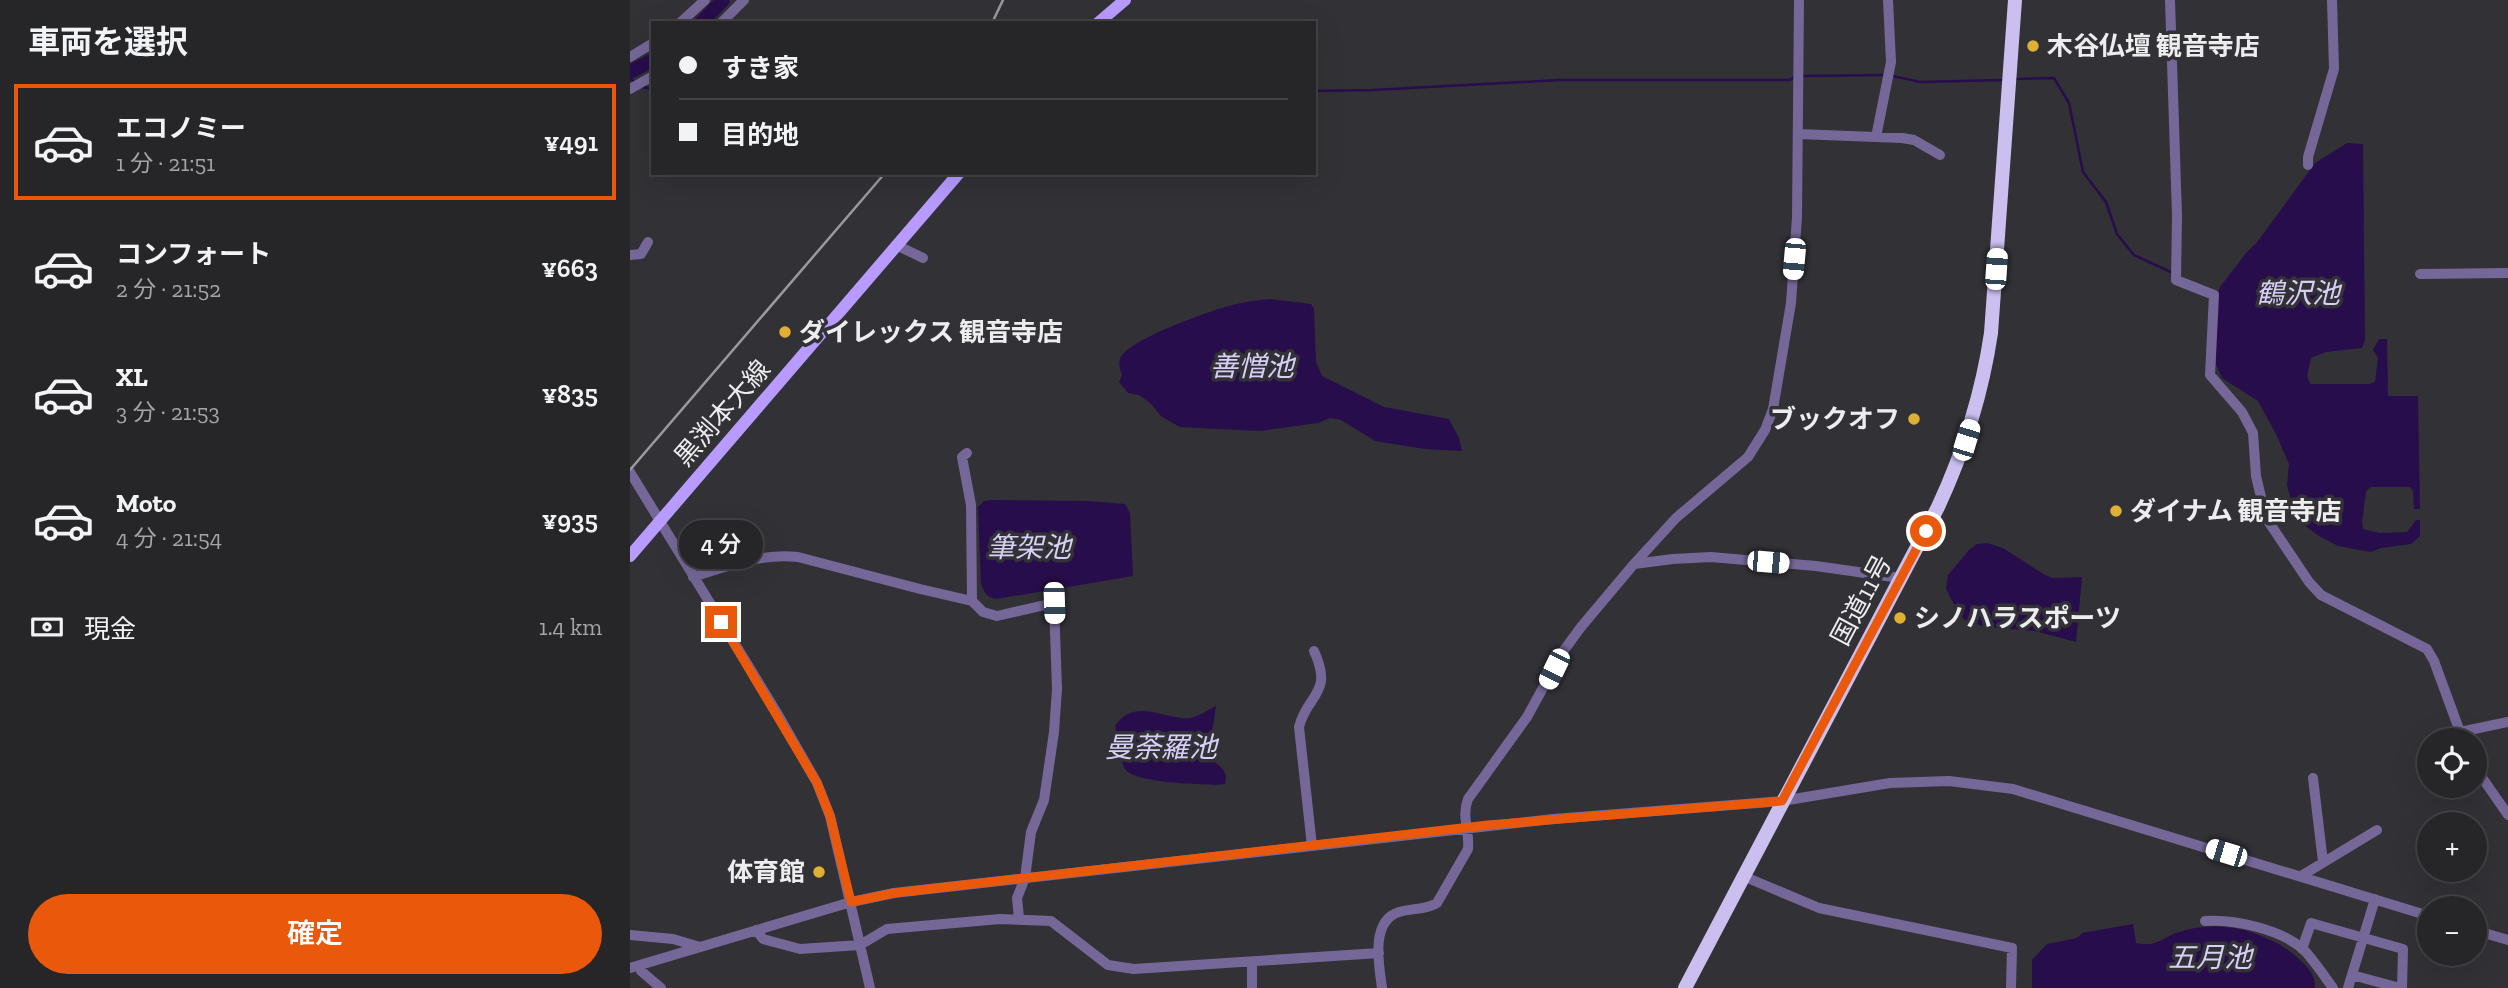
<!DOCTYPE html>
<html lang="ja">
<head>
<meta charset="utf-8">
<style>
	:root { --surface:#262528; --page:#323134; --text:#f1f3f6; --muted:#a4a5a8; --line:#424245; --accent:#ea580c }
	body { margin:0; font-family:"Zilla Slab","Noto Sans JP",serif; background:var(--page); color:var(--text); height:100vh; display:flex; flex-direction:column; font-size:26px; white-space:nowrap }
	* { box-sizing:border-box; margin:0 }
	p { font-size:23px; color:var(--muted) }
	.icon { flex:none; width:38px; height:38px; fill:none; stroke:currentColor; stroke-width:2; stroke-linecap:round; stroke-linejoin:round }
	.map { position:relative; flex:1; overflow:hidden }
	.details { display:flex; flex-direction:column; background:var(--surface); width:630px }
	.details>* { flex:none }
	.top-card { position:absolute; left:21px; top:21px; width:665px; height:154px; border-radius:0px; box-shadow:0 7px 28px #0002,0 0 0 2px var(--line); display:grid; align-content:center; height:154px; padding:0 28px; background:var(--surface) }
	.buttons { position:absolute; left:1787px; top:728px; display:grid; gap:14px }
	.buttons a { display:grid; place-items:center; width:70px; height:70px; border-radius:50%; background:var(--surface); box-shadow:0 7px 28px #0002,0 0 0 2px var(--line); font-size:35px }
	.end { position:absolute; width:32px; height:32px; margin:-16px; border:9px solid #ea580c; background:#fff; box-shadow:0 0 0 4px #fff }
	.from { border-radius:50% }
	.bubble { position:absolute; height:49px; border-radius:24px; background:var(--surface); box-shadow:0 7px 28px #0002,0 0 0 2px var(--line); font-size:23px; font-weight:600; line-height:49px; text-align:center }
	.car { position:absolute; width:21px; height:42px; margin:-21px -10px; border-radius:9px; box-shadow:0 0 5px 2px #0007; background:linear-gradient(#fff 24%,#345 0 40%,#fff 0 76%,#345 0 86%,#fff 0) }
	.top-card b { display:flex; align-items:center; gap:24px; height:66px; font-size:26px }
	.top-card b+b { border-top:2px solid var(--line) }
	.top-card i { width:18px; height:18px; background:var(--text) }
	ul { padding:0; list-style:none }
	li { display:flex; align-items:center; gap:21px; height:116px; margin:0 14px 10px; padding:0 14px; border:4px solid transparent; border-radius:0px }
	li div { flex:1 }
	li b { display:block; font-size:26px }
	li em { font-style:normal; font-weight:600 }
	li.active { border-color:var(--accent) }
	li>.icon { width:63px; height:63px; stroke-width:1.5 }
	h2 { padding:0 28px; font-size:32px; line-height:84px }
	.pay { display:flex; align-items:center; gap:18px; height:77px; padding:0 28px; font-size:26px }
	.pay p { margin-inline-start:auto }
	.cta { display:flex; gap:14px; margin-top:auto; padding:14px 28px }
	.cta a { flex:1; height:80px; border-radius:42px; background:var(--accent); color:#fff; font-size:28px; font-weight:600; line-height:80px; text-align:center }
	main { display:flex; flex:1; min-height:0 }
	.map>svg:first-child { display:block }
	.water { fill:#270d4c }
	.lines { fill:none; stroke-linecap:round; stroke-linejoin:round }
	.stream { stroke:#270d4c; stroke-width:2.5 }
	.river { stroke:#270d4c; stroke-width:14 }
	.minor { stroke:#756898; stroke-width:10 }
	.major { stroke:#b79bfe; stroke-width:12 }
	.highway { stroke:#cabfef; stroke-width:14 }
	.rail { stroke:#9a999d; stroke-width:2.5 }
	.route { stroke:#ea580c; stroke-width:9 }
	.poi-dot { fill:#e0b034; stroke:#323136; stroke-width:2.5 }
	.labels { text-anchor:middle; stroke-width:7; stroke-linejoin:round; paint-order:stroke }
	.poi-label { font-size:26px; font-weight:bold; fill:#edecef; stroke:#323136; text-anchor:start }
	.street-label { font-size:26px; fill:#edecef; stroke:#323136 }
	.water-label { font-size:28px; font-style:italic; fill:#d8cff6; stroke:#323136 }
</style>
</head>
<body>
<main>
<section class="details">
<h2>車両を選択</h2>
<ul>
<li class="active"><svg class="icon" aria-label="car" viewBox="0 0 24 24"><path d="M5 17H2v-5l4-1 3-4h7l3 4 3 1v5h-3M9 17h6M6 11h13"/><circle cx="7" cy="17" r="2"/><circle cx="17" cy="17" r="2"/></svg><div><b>エコノミー</b><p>1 分 · 21:51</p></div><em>¥491</em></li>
<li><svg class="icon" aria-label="car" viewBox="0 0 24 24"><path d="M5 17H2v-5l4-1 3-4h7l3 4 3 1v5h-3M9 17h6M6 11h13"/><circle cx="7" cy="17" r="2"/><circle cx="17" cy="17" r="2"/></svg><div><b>コンフォート</b><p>2 分 · 21:52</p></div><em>¥663</em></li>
<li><svg class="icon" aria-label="car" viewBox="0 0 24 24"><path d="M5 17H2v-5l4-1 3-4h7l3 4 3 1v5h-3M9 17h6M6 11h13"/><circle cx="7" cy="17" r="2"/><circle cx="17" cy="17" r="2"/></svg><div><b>XL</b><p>3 分 · 21:53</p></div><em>¥835</em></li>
<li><svg class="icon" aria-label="car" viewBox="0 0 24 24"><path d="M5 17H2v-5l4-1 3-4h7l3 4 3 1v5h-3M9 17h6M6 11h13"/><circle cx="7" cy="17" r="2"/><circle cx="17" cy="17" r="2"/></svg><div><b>Moto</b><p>4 分 · 21:54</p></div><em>¥935</em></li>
</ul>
<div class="pay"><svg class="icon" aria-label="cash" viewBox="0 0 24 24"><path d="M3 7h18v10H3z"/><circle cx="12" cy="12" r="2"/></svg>現金<p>1.4 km</p></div>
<div class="cta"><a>確定</a></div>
</section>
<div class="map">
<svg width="1878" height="988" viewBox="0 0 1878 988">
	<rect width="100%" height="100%" fill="#323136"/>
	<path class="water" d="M1717,143l16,1 2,196 -3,8 -36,4 -15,6 -4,18 3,8h59l6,-2 3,-24 -5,-8 6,-11h8l1,57h30l2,113h-6l-1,-18 -3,-4h-39l-5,4 -4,31 1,7 16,4 28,-1 9,-12h4v16l-9,8 -30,4 -10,4 -33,-6 -19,-10 -15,-11 -9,-12 -6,-20 -2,-8 2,-21 -13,-30 -18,-33 -36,-23 -6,-14 1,-67 3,-10 26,-34 12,-12 57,-78z
		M640,299l41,5 3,5 2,53 6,14 62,31 65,12 10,19 3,13 -37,-2 -50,-8 -34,-21 -11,-2 -12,5 -58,8 -80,-4 -18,-10 -12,-14 -11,-8 -11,-2 -9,-11 3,-7c-1,-5 -4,-10 -2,-16 6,-19 90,-48 112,-54 12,-3 25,-5 38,-6z
		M361,500l97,1 37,3 5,9 3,63 -137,23c-10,-2 -12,-7 -15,-16l-3,-76 6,-6z
		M1357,543l16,5 42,27 8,3 29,-1 -6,65 -41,-11 -49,-4 -20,-6 -7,-7 -13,-25 2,-14 21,-25 8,-6z
		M586,706l-7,46c3,14 21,14 16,32l-10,1c-17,-1 -81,-2 -90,-16 -6,-11 -7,-30 -10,-43 20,-30 50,-5 75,-8 8,-1 18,-8 26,-12z
		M1503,924l3,19c20,4 23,-3 40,-10 41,-15 89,-3 121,24 9,9 19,17 18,31h-283v-28l15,-16 30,-6 5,-5z"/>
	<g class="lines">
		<path class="stream" d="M1171,76l84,-1
			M1263,76l27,6 81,-2
			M0,79l7,4
			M1387,79l37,-1 15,25 14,69 23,30 11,32 17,21 39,18
			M12,87l11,2
			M684,91l59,-1 186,-10h231l4,-3"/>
		<path class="river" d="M71,23l22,-23
			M0,72l23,-12"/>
		<path class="minor" d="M1540,0l7,216 -1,64 38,15 -4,80 32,37 11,21 3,43 10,42 43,64 12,13 106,54 7,12 29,79
			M50,23l25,-23
			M91,23l23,-23
			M0,57l23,-14
			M0,89l23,-13
			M1168,134l104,4 12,2 26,15
			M1246,137l15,-75 -3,-62
			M1678,165v-8l26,-88 -2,-69
			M266,245l27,13
			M0,255l11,-1 7,-12
			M1790,274l88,-1
			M337,453l-5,4 9,48 1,96
			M0,472l147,241 40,70 13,33 40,172
			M1004,564l39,-5 38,-2 105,9 84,12
			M63,577c35,-11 68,-24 105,-20l122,32 52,12 11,11 14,4 57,-13 3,86 -3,43 -10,68 -13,32 -6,46 -8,20 2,20
			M1830,732l48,-10
			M1844,766l34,49
			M1683,778l10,84
			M682,846l-13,-119c8,-33 35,-33 15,-76
			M1113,876l76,32 193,40 -1,40
			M1671,876l76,-46
			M1575,921c29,-2 75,8 98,28 11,11 21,27 30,39
			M126,930l7,9 37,10 60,-4 27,-16 113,-10 51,2 57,44 26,4 245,-16
			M1844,930l34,10
			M0,935l43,4 27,8
			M1672,949l9,-26 92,26 -1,39
			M0,968l221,-66 43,-9 659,-74 229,-18 108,-18 59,-2 64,8 416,127
			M11,971l20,17
			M1722,975l48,13
			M622,988v-26
			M752,988c-3,-23 -12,-67 17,-76 13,-4 27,-2 38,-9l31,-54c2,-18 -7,-32 0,-50l59,-82 35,-64 19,-26 53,-63 42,-46 72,-61 17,-27 8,-21 18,-106 6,-86 2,-217
			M1718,988l27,-89"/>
		<path class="major" d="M468,23l27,-23
			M0,556l329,-383"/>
		<path class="highway" d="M1055,988l253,-481c26,-56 44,-113 53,-174l24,-333"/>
		<path class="rail" d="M362,23l11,-23
			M0,470l255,-297"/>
	</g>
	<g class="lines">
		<path class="route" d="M91,622l96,161 13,33 21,86 43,-9 594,-68 294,-24 144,-270"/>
	</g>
	<g class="poi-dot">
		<circle cx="1403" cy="46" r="7"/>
		<circle cx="155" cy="332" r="7"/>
		<circle cx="1284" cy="419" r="7"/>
		<circle cx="1486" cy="511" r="7"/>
		<circle cx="1270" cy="618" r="7"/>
		<circle cx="189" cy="872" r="7"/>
	</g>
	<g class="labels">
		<g class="poi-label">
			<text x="1417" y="55">木谷仏壇 観音寺店</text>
			<text x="169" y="341">ダイレックス 観音寺店</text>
			<text x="1270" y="428" text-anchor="end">ブックオフ</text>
			<text x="1500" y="520">ダイナム 観音寺店</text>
			<text x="1284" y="627">シノハラスポーツ</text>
			<text x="175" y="881" text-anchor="end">体育館</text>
		</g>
		<g class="street-label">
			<text transform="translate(92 413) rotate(-49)" y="9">黒渕本大線</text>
			<text transform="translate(1231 600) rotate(-62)" y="9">国道11号</text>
		</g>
		<g class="water-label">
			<text x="1668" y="303">鶴沢池</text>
			<text x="622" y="376">善憎池</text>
			<text x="399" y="557">筆架池</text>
			<text x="531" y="757">曼荼羅池</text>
			<text x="1580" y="967">五月池</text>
		</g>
	</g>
</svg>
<div class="buttons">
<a><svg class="icon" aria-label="locate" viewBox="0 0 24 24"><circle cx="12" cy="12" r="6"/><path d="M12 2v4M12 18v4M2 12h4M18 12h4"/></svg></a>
<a>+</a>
<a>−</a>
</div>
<i class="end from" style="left:1296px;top:531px"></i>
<i class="end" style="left:91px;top:622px"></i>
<div class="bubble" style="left:49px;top:520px;width:84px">4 分</div>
<i class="car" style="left:1164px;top:259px;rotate:185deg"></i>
<i class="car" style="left:1366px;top:269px;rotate:4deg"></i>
<i class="car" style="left:1336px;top:440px;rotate:17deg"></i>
<i class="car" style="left:1138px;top:562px;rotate:95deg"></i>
<i class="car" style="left:424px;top:603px;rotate:178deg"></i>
<i class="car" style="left:924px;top:669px;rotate:206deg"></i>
<i class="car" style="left:1596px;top:853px;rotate:287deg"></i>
<div class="top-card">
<b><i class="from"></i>すき家</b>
<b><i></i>目的地</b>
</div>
</div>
</main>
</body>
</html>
